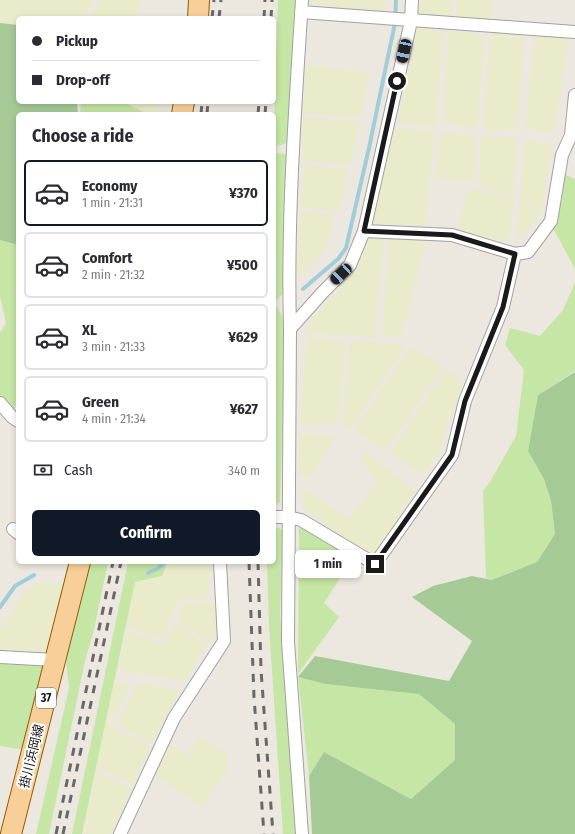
<!DOCTYPE html>
<html lang="en">
<head>
<meta charset="utf-8">
<style>
	:root { --surface:#fff; --page:#f2f2f3; --text:#2b2b33; --muted:#7c7c81; --line:#e1e1e2; --accent:#111827 }
	body { margin:0; font-family:"Fira Sans Condensed","Noto Sans JP",sans-serif; background:var(--page); color:var(--text); height:100vh; display:flex; flex-direction:column; font-size:15px; white-space:nowrap }
	* { box-sizing:border-box; margin:0 }
	p { font-size:13px; color:var(--muted) }
	.icon { flex:none; width:22px; height:22px; fill:none; stroke:currentColor; stroke-width:2; stroke-linecap:round; stroke-linejoin:round }
	.map { position:relative; flex:1; overflow:hidden }
	.side { position:absolute; left:16px; top:112px; width:260px; height:452px; display:flex; flex-direction:column; background:var(--surface); border-radius:6px; box-shadow:0 2px 6px #0003 }
	.side>* { flex:none }
	.top-card { position:absolute; left:16px; top:16px; width:260px; height:88px; border-radius:6px; box-shadow:0 2px 6px #0003; display:grid; align-content:center; height:88px; padding:0 16px; background:var(--surface) }
	.end { position:absolute; width:18px; height:18px; margin:-9px; border:5px solid #1a1a1a; background:#fff; box-shadow:0 0 0 2px #fff }
	.from { border-radius:50% }
	.bubble { position:absolute; height:28px; border-radius:6px; background:var(--surface); box-shadow:0 2px 6px #0003; font-size:13px; font-weight:700; line-height:28px; text-align:center }
	.car { position:absolute; width:12px; height:24px; margin:-12px -6px; border-radius:5px; box-shadow:0 0 3px 1px #0007; background:linear-gradient(#222 24%,#8ab4d8 0 40%,#222 0 76%,#8ab4d8 0 86%,#222 0) }
	.top-card b { display:flex; align-items:center; gap:14px; height:38px; font-size:15px }
	.top-card b+b { border-top:1px solid var(--line) }
	.top-card i { width:10px; height:10px; background:var(--text) }
	ul { padding:0; list-style:none }
	li { display:flex; align-items:center; gap:12px; height:66px; margin:0 8px 6px; padding:0 8px; border:2px solid var(--line); border-radius:6px }
	li div { flex:1 }
	li b { display:block; font-size:15px }
	li em { font-style:normal; font-weight:700 }
	li.on { border-color:var(--accent) }
	li>.icon { width:36px; height:36px; stroke-width:1.5 }
	h2 { padding:0 16px; font-size:18px; line-height:48px }
	.pay { display:flex; align-items:center; gap:10px; height:44px; padding:0 16px; font-size:15px }
	.pay p { margin-inline-start:auto }
	.button { display:flex; gap:8px; margin-top:auto; padding:8px 16px }
	.button a { flex:1; height:46px; border-radius:6px; background:var(--accent); color:#fff; font-size:16px; font-weight:700; line-height:46px; text-align:center }
	.map>svg:first-child { display:block }
	.farmland { fill:#e9ebcb }
	.grass { fill:#c6e6a6 }
	.forest { fill:#a5ca96 }
	.lines { fill:none; stroke-linecap:round; stroke-linejoin:round }
	.stream { stroke:#a1cdd9; stroke-width:4 }
	.street-casing { stroke:#a1a1a1; stroke-width:14 }
	.primary-casing { stroke:#8c5f05; stroke-width:22 }
	.street { stroke:#fff; stroke-width:12 }
	.primary { stroke:#f8cf99; stroke-width:20 }
	.rail { stroke:#686868; stroke-width:3; stroke-dasharray:8 8; stroke-linecap:butt }
	.route { stroke:#1a1a1a; stroke-width:5 }
	.labels { text-anchor:middle; stroke-width:4; stroke-linejoin:round; paint-order:stroke }
	.shield { fill:#fff; stroke:#5f5f5f; stroke-width:1 }
	.shield-label { font-size:12px; font-weight:bold; fill:#1a1a1a }
	.street-label { font-size:13px; fill:#1a1a1a; stroke:#fff }
</style>
</head>
<body>
<div class="map">
<svg width="575" height="834" viewBox="0 0 575 834">
	<rect width="100%" height="100%" fill="#ece8e0"/>
	<path class="farmland" d="M0,0h93l-8,18h-67v7l-18,-2z
		M102,0h39l-5,18h-48z
		M310,0h75l-1,11 -74,-7z
		M418,0h34l-2,18 -33,-3z
		M458,0h34l-1,19 -35,-3z
		M417,28l26,3 -7,95 -38,-3z
		M448,31l36,4 -7,92 -34,-4z
		M490,33l34,2 -6,96 -35,-2z
		M535,34l34,4 -15,95 -29,-4z
		M306,65l63,7 -8,45 -58,-4z
		M123,102h41l-11,12h-5z
		M303,118l57,3 -10,44 -48,-5z
		M394,128l41,4 -10,94 -52,-2z
		M441,133l35,2 -2,47 -39,-3z
		M481,136l36,2 -4,60 -34,-13z
		M525,140l28,3 -13,74 -24,26z
		M303,165l45,5 -9,41 -39,-3z
		M476,188l37,13 -4,42 -52,-13 10,-39z
		M300,211l34,4 -9,36 -28,28z
		M367,236l17,2 -10,99 -68,-4 9,-19 17,-17 25,-33z
		M389,238l38,2 -26,97 -19,-2z
		M307,337l38,4 -7,84 -38,-2z
		M350,341l57,3 -57,86 -8,-5z
		M411,346l31,20 -56,85 -32,-20z
		M445,368l18,12 -26,76 -14,19 -33,-22z
		M303,434l34,3 -28,42 -10,-6v-36z
		M365,450l50,41 -43,68 -68,-50 -2,-21 47,30 29,-36 -17,-22z
		M171,562h40l-4,37h-23l-7,3 -15,37 -36,-13 9,-44 17,-1 10,-5z
		M42,582l20,3 -12,69 -50,-6v-18l25,-40z
		M217,601l1,22 -3,14 -6,6 -32,-22 5,-17z
		M175,623l31,23 -21,35 -67,-10 8,-41 38,14z
		M115,681l16,3 -17,32 -7,-2z
		M137,683l44,7 -30,54 -24,-13 -9,-10z
		M104,718l15,13 32,17 -18,37 -37,-20z
		M198,736l29,17 1,17 -26,37 -47,-32 15,-29 19,9z
		M95,771l36,18 -20,45h-27z"/>
	<path class="grass" d="M278,0h19l-10,143 -10,3v7l9,1 -3,139 -8,10 11,20 -6,179 -6,4v-388z
		M81,102h42l25,12h-68z
		M566,175l9,4v90l-22,-41z
		M0,240l18,5v151l-6,21 -12,-17v-67l6,-10 -6,-27z
		M575,282v89l-37,24 -10,56 16,28 7,22 4,33 -18,28 -45,18 -6,-2 -3,-87 8,-11 25,-44 8,-66 -19,-25 5,-17 30,8 23,-26z
		M274,525l9,6 -3,84 18,219h-15l-14,-207 -2,-65h7z
		M299,525l55,31 -30,47 15,14 -41,57z
		M91,562h17l-14,68 -9,31 -36,173h-13l33,-146 -3,-27z
		M128,562h40l-6,14 -27,6 -53,252h-10z
		M0,658l47,7 -23,85 -24,-4z
		M298,677l121,17 36,30v36l-44,39 -87,-47 -15,24z"/>
	<path class="forest" d="M0,23l18,2v77h59l1,12h-60v131l-18,-5z
		M575,372v462h-263l-3,-58 15,-24 87,47 44,-39v-36l-36,-30 -93,-10 -28,-7 17,-21 134,25 23,-40 -60,-44 21,-11 39,-10 20,4 45,-18 18,-28 -4,-33 -7,-22 -16,-28 10,-56z"/>
	<g class="lines">
		<path class="stream" d="M303,289l35,-30 8,-11 23,-100 26,-125 1,-23
			M148,573l9,-4 8,-7
			M0,607l15,-21 19,-11"/>
		<g class="street-casing">
			<path id="street" d="M301,12l274,20
				M364,231l88,4 63,19 13,-2 23,-31 11,-66 9,-20 4,-40
				M290,329c-3,-110 5,-219 12,-329
				M0,403l12,14 6,4
				M274,517h14l13,3 74,44 77,-109 13,-54 38,-94 12,-53
				M13,529l5,4
				M0,657l55,3
				M120,834l54,-116 50,-77 -4,-79
				M302,834l-14,-192 2,-313 32,-36 28,-28 14,-34 47,-210 1,-21"/>
		</g>
		<g class="primary-casing">
			<path id="primary" d="M198,18l1,-18
				M182,114l2,-12
				M11,834l69,-272"/>
		</g>
		<use href="#street" class="street"/>
		<use href="#primary" class="primary"/>
		<path class="rail" d="M212,18l2,-18
			M219,18l2,-18
			M264,18l1,-18
			M271,18l1,-18
			M201,114l1,-12
			M207,114l1,-12
			M258,114l1,-12
			M265,114l1,-12
			M249,562l5,135 10,137
			M258,562l3,108 12,164
			M56,834l57,-272
			M63,834l58,-272"/>
	</g>
	<g class="lines">
		<path class="route" d="M375,564l77,-109 13,-54 38,-94 12,-53 -63,-19 -88,-4 33,-150"/>
	</g>
	<g class="labels">
		<rect class="shield" x="36" y="688" width="20" height="20" rx="3"/>
		<g class="shield-label">
			<text x="46" y="702">37</text>
		</g>
		<g class="street-label">
			<text transform="translate(31 756) rotate(-76)" y="5">掛川浜岡線</text>
		</g>
	</g>
</svg>
<i class="end from" style="left:397px;top:81px"></i>
<i class="end" style="left:375px;top:564px"></i>
<div class="bubble" style="left:295px;top:550px;width:66px">1 min</div>
<i class="car" style="left:404px;top:51px;rotate:192deg"></i>
<i class="car" style="left:341px;top:274px;rotate:227deg"></i>
<div class="top-card">
<b><i class="from"></i>Pickup</b>
<b><i></i>Drop-off</b>
</div>
<section class="side">
<h2>Choose a ride</h2>
<ul>
<li class="on"><svg class="icon" aria-label="car" viewBox="0 0 24 24"><path d="M5 17H2v-5l4-1 3-4h7l3 4 3 1v5h-3M9 17h6M6 11h13"/><circle cx="7" cy="17" r="2"/><circle cx="17" cy="17" r="2"/></svg><div><b>Economy</b><p>1 min · 21:31</p></div><em>¥370</em></li>
<li><svg class="icon" aria-label="car" viewBox="0 0 24 24"><path d="M5 17H2v-5l4-1 3-4h7l3 4 3 1v5h-3M9 17h6M6 11h13"/><circle cx="7" cy="17" r="2"/><circle cx="17" cy="17" r="2"/></svg><div><b>Comfort</b><p>2 min · 21:32</p></div><em>¥500</em></li>
<li><svg class="icon" aria-label="car" viewBox="0 0 24 24"><path d="M5 17H2v-5l4-1 3-4h7l3 4 3 1v5h-3M9 17h6M6 11h13"/><circle cx="7" cy="17" r="2"/><circle cx="17" cy="17" r="2"/></svg><div><b>XL</b><p>3 min · 21:33</p></div><em>¥629</em></li>
<li><svg class="icon" aria-label="car" viewBox="0 0 24 24"><path d="M5 17H2v-5l4-1 3-4h7l3 4 3 1v5h-3M9 17h6M6 11h13"/><circle cx="7" cy="17" r="2"/><circle cx="17" cy="17" r="2"/></svg><div><b>Green</b><p>4 min · 21:34</p></div><em>¥627</em></li>
</ul>
<div class="pay"><svg class="icon" aria-label="cash" viewBox="0 0 24 24"><path d="M3 7h18v10H3z"/><circle cx="12" cy="12" r="2"/></svg>Cash<p>340 m</p></div>
<div class="button"><a>Confirm</a></div>
</section>
</div>
</body>
</html>
